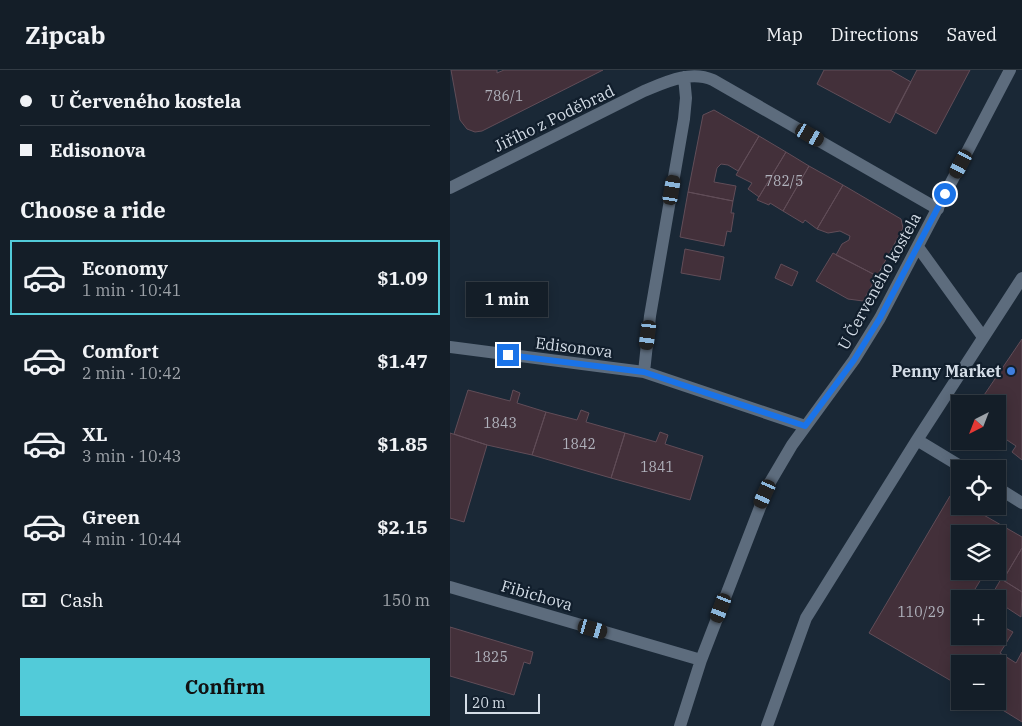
<!DOCTYPE html>
<html lang="en">
<head>
<meta charset="utf-8">
<style>
	:root { --surface:#141e28; --page:#212b34; --text:#f1f3f6; --muted:#9da2a8; --line:#333c45; --accent:#52cbd9 }
	body { margin:0; font-family:"IBM Plex Serif",serif; background:var(--page); color:var(--text); height:100vh; display:flex; flex-direction:column; font-size:19px; white-space:nowrap }
	* { box-sizing:border-box; margin:0 }
	p { font-size:16px; color:var(--muted) }
	.icon { flex:none; width:28px; height:28px; fill:none; stroke:currentColor; stroke-width:2; stroke-linecap:round; stroke-linejoin:round }
	.map { position:relative; flex:1; overflow:hidden }
	.sheet { display:flex; flex-direction:column; background:var(--surface); width:450px }
	.sheet>* { flex:none }
	.top-card { display:grid; align-content:center; height:110px; padding:0 20px; background:var(--surface) }
	.needle { width:32px; rotate:222deg }
	.fabs { position:absolute; left:501px; top:325px; display:grid; gap:10px }
	.fabs a { display:grid; place-items:center; width:55px; height:55px; border-radius:0px; background:var(--surface); box-shadow:0 2px 12px #0003,0 0 0 1px var(--line); font-size:25px }
	.scale { position:absolute; left:15px; bottom:12px; width:75px; box-sizing:border-box; padding-left:5px; border:2px solid #d4dde7; border-top:0; font-size:14px; line-height:18px; white-space:nowrap; color:#d4dde7; -webkit-text-stroke:4px #111e2c; paint-order:stroke }
	.end { position:absolute; width:22px; height:22px; margin:-11px; border:6px solid #1a73e8; background:#fff; box-shadow:0 0 0 2px #fff }
	.from { border-radius:50% }
	.bubble { position:absolute; height:35px; border-radius:0px; background:var(--surface); box-shadow:0 2px 12px #0003,0 0 0 1px var(--line); font-size:16px; font-weight:700; line-height:35px; text-align:center }
	.car { position:absolute; width:15px; height:30px; margin:-15px -8px; border-radius:6px; box-shadow:0 0 4px 1px #0007; background:linear-gradient(#222 24%,#8ab4d8 0 40%,#222 0 76%,#8ab4d8 0 86%,#222 0) }
	.top-card b { display:flex; align-items:center; gap:18px; height:48px; font-size:19px }
	.top-card b+b { border-top:1px solid var(--line) }
	.top-card i { width:12px; height:12px; background:var(--text) }
	ul { padding:0; list-style:none }
	li { display:flex; align-items:center; gap:15px; height:75px; margin:0 10px 8px; padding:0 10px; border:2px solid transparent; border-radius:0px }
	li div { flex:1 }
	li b { display:block; font-size:19px }
	li em { font-style:normal; font-weight:700 }
	li.selected { border-color:var(--accent) }
	li>.icon { width:45px; height:45px; stroke-width:1.5 }
	h2 { padding:0 20px; font-size:22px; line-height:60px }
	.pay { display:flex; align-items:center; gap:12px; height:55px; padding:0 20px; font-size:19px }
	.pay p { margin-inline-start:auto }
	.button { display:flex; gap:10px; margin-top:auto; padding:10px 20px }
	.button a { flex:1; height:58px; border-radius:0px; background:var(--accent); color:#111; font-size:20px; font-weight:700; line-height:58px; text-align:center }
	header { display:flex; align-items:center; gap:30px; box-sizing:border-box; height:70px; padding:0 25px; background:var(--surface); border-bottom:1px solid var(--line) }
	header strong { font-size:24px }
	nav { display:flex; gap:28px; margin-inline-start:auto; font-size:18px }
	main { display:flex; flex:1; min-height:0 }
	.map>svg:first-child { display:block }
	.building { fill:#43303a; stroke:#614d58 }
	.lines { fill:none; stroke-linecap:round; stroke-linejoin:round }
	.minor { stroke:#5d6c7d; stroke-width:12 }
	.route { stroke:#1a73e8; stroke-width:6 }
	.shop-dot { fill:#3f7fe0; stroke:#111e2c; stroke-width:2 }
	.labels { text-anchor:middle; stroke-width:4.5; stroke-linejoin:round; paint-order:stroke }
	.number-label { font-size:14px; fill:#b0b2bc }
	.street-label { font-size:16px; fill:#d4dde7; stroke:#111e2c }
	.poi-label { font-size:16px; font-weight:bold; fill:#d4dde7; stroke:#111e2c; text-anchor:end }
</style>
</head>
<body>
<header>
<strong>Zipcab</strong>
<nav><a>Map</a><a>Directions</a><a>Saved</a></nav>
</header>
<main>
<section class="sheet">
<div class="top-card">
<b><i class="from"></i>U Červeného kostela</b>
<b><i></i>Edisonova</b>
</div>
<h2>Choose a ride</h2>
<ul>
<li class="selected"><svg class="icon" aria-label="car" viewBox="0 0 24 24"><path d="M5 17H2v-5l4-1 3-4h7l3 4 3 1v5h-3M9 17h6M6 11h13"/><circle cx="7" cy="17" r="2"/><circle cx="17" cy="17" r="2"/></svg><div><b>Economy</b><p>1 min · 10:41</p></div><em>$1.09</em></li>
<li><svg class="icon" aria-label="car" viewBox="0 0 24 24"><path d="M5 17H2v-5l4-1 3-4h7l3 4 3 1v5h-3M9 17h6M6 11h13"/><circle cx="7" cy="17" r="2"/><circle cx="17" cy="17" r="2"/></svg><div><b>Comfort</b><p>2 min · 10:42</p></div><em>$1.47</em></li>
<li><svg class="icon" aria-label="car" viewBox="0 0 24 24"><path d="M5 17H2v-5l4-1 3-4h7l3 4 3 1v5h-3M9 17h6M6 11h13"/><circle cx="7" cy="17" r="2"/><circle cx="17" cy="17" r="2"/></svg><div><b>XL</b><p>3 min · 10:43</p></div><em>$1.85</em></li>
<li><svg class="icon" aria-label="car" viewBox="0 0 24 24"><path d="M5 17H2v-5l4-1 3-4h7l3 4 3 1v5h-3M9 17h6M6 11h13"/><circle cx="7" cy="17" r="2"/><circle cx="17" cy="17" r="2"/></svg><div><b>Green</b><p>4 min · 10:44</p></div><em>$2.15</em></li>
</ul>
<div class="pay"><svg class="icon" aria-label="cash" viewBox="0 0 24 24"><path d="M3 7h18v10H3z"/><circle cx="12" cy="12" r="2"/></svg>Cash<p>150 m</p></div>
<div class="button"><a>Confirm</a></div>
</section>
<div class="map">
<svg width="572" height="656" viewBox="0 0 572 656">
	<rect width="100%" height="100%" fill="#1a2836"/>
	<path class="building" d="M1,0h46v3l7,-3h99l-121,61 -7,1 -8,-3 -7,-9z
		M374,0h66l21,12 -21,41 -73,-39z
		M467,0h53l-34,64 -41,-22z
		M264,40l45,26 -21,35 -10,-6 -7,-1 -4,4 -3,14 22,4 -3,15 -45,-9 15,-77z
		M309,66l27,16 -27,45 -11,-8 4,-6 -16,-8z
		M336,82l23,14 -26,45 -13,-8 -1,2 -12,-5z
		M359,96l34,19 -26,44 -12,-9 -2,3 -20,-12z
		M393,115l58,34 2,9 -26,48 -41,-21 6,-11 7,-4 1,-4 -10,-5 -12,2 -11,-4z
		M238,122l45,9 -2,12h3l-3,19 -4,-1 -3,15 -44,-9z
		M235,179l39,8 -4,23 -39,-7z
		M383,183l44,23 -14,25 -15,-2 -32,-18z
		M331,194l17,8 -6,14 -17,-8z
		M572,269v121l-10,-8 4,-6 -18,-12v-30h-20z
		M18,320l42,11 3,-11 7,3 -3,10 29,9 -14,43 -45,-10 -33,-11z
		M131,340l8,3 -3,9 39,11 -14,45 -79,-23 14,-43 31,8z
		M210,362l8,3 -3,9 38,12 -13,44 -79,-22 14,-45 31,9z
		M0,363l37,12 -23,77 -14,-4z
		M500,426l10,5v5h8l54,31v11l-19,32 -16,-9h11v-37h-38v37h26l-14,23 3,2 -2,3h-13v21l-5,8 5,3v5l11,1 27,-1v-12l15,8 -13,21 16,10 6,-11v70l-34,-21h10v-37h-38v22l-91,-53z
		M572,478v44l-19,-12z
		M551,509l21,13 -1,25 -23,-15v-3l-8,-1z
		M0,557l83,25 -3,12 -6,-2 -10,33 -64,-19z"/>
	<g class="lines">
		<path class="minor" d="M0,118l194,-97c22,-9 46,-21 69,-11l225,129
			M468,177l65,90
			M0,277l194,25 161,54
			M194,302l6,-56 34,-197 2,-21 -2,-21
			M467,370l48,29
			M548,418l24,15
			M0,517l251,73
			M230,656l21,-66 68,-176 23,-39 62,-85 26,-42 130,-248
			M317,656l39,-108 111,-178 105,-162"/>
	</g>
	<g class="lines">
		<path class="route" d="M58,285l136,17 161,54 49,-66 26,-42 65,-124"/>
	</g>
	<circle class="shop-dot" cx="561" cy="301" r="5"/>
	<g class="labels">
		<g class="number-label">
			<text x="54" y="31">786/1</text>
			<text x="334" y="116">782/5</text>
			<text x="50" y="358">1843</text>
			<text x="129" y="379">1842</text>
			<text x="207" y="402">1841</text>
			<text x="471" y="547">110/29</text>
			<text x="41" y="592">1825</text>
		</g>
		<g class="street-label">
			<text transform="translate(104 48) rotate(-26)" y="6">Jiřího z Poděbrad</text>
			<text transform="translate(429 211) rotate(-61)" y="6">U Červeného kostela</text>
			<text transform="translate(124 277) rotate(7)" y="6">Edisonova</text>
			<text transform="translate(87 525) rotate(16)" y="6">Fibichova</text>
		</g>
		<g class="poi-label">
			<text x="551" y="307">Penny Market</text>
		</g>
	</g>
</svg>
<div class="fabs">
<a><svg class="needle" viewBox="-14 -14 28 28"><path d="M0-13l5 13h-10z" fill="#e53935"/><path d="M0 13l5-13h-10z" fill="#9da2a8"/></svg></a>
<a><svg class="icon" aria-label="locate" viewBox="0 0 24 24"><circle cx="12" cy="12" r="6"/><path d="M12 2v4M12 18v4M2 12h4M18 12h4"/></svg></a>
<a><svg class="icon" aria-label="layers" viewBox="0 0 24 24"><path d="M12 4l9 5-9 5-9-5zM3 14l9 5 9-5"/></svg></a>
<a>+</a>
<a>−</a>
</div>
<div class="scale">20 m</div>
<i class="end from" style="left:495px;top:124px"></i>
<i class="end" style="left:58px;top:285px"></i>
<div class="bubble" style="left:16px;top:212px;width:82px">1 min</div>
<i class="car" style="left:360px;top:65px;rotate:120deg"></i>
<i class="car" style="left:511px;top:94px;rotate:208deg"></i>
<i class="car" style="left:222px;top:120px;rotate:10deg"></i>
<i class="car" style="left:198px;top:265px;rotate:187deg"></i>
<i class="car" style="left:315px;top:424px;rotate:204deg"></i>
<i class="car" style="left:271px;top:538px;rotate:201deg"></i>
<i class="car" style="left:143px;top:559px;rotate:106deg"></i>
</div>
</main>
</body>
</html>
